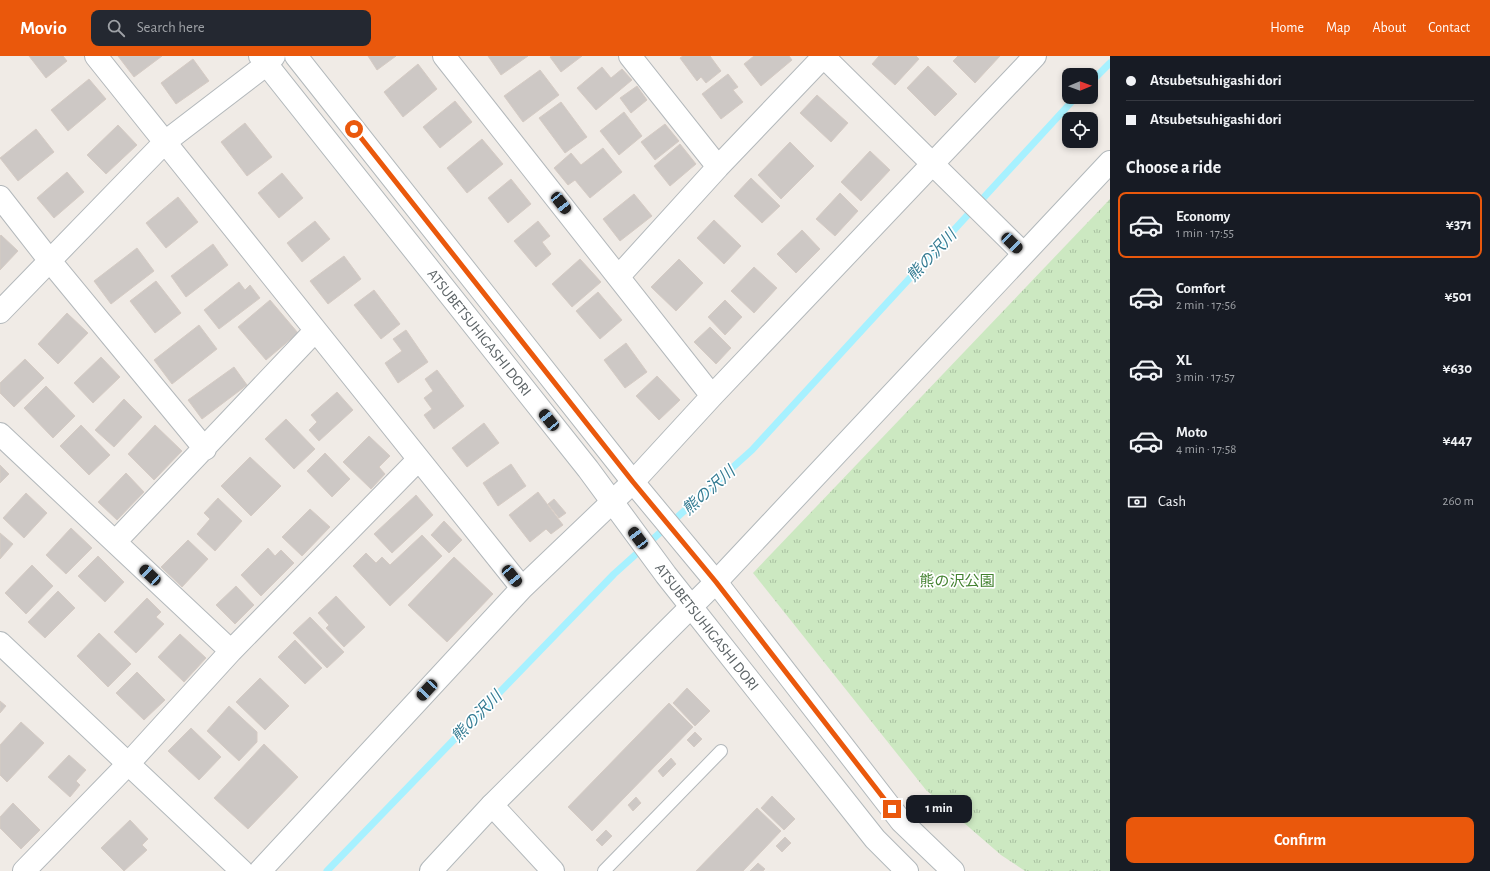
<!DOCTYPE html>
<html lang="en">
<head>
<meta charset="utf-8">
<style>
	:root { --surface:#171b24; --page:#242831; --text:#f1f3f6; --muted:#9ea1a6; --line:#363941; --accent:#ea580c }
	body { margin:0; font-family:"Alegreya Sans","Noto Sans JP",sans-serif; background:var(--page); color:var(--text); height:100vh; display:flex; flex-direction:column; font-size:15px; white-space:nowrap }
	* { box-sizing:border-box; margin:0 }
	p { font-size:13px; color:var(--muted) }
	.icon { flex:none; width:22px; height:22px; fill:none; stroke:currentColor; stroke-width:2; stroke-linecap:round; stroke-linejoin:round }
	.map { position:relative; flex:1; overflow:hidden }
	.details { display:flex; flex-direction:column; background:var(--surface); width:380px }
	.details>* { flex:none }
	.guide { display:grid; align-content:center; height:88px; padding:0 16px; background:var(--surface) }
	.needle { width:26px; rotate:89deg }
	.fabs { position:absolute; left:1062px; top:12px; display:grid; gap:8px }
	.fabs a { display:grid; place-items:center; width:36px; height:36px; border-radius:8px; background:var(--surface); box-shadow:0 2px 6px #0003; font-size:20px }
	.end { position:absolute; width:18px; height:18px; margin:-9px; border:5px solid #ea580c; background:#fff; box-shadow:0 0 0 2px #fff }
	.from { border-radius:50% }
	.bubble { position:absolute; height:28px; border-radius:8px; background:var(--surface); box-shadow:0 2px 6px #0003; font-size:13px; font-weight:700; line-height:28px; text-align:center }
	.car { position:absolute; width:12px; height:24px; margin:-12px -6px; border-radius:5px; box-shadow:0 0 3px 1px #0007; background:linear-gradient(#222 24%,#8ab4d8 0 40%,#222 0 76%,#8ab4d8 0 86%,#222 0) }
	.guide b { display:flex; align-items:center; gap:14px; height:38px; font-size:15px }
	.guide b+b { border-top:1px solid var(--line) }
	.guide i { width:10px; height:10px; background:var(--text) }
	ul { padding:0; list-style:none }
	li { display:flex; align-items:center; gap:12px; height:66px; margin:0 8px 6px; padding:0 8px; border:2px solid transparent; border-radius:8px }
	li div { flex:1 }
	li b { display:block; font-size:15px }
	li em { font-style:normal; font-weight:700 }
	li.current { border-color:var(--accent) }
	li>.icon { width:36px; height:36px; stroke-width:1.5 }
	h2 { padding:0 16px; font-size:18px; line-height:48px }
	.pay { display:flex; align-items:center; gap:10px; height:44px; padding:0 16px; font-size:15px }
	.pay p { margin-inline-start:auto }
	.action { display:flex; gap:8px; margin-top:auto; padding:8px 16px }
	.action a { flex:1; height:46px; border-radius:8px; background:var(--accent); color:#fff; font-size:16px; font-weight:700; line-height:46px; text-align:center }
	header { display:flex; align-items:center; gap:24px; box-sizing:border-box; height:56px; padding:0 20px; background:var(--accent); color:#fff }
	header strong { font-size:19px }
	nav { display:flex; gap:22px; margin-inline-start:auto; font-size:14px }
	.search { width:280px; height:36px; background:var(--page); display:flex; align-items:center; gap:10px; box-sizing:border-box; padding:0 14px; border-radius:8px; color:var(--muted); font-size:15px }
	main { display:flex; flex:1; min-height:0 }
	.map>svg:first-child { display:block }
	.grass { fill:url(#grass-tufts) }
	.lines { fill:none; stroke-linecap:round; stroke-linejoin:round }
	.stream { stroke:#a7f1ff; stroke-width:7 }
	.building { fill:#cdc8c5; stroke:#d5cbc4 }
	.lane-casing { stroke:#b3b8bb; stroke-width:14 }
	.street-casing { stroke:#b3b8bb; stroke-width:24 }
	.secondary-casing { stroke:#b2b8bb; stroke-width:24 }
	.lane { stroke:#fff; stroke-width:12 }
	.street { stroke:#fff; stroke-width:22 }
	.secondary { stroke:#fff; stroke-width:22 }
	.route { stroke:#ea580c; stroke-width:5 }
	.labels { text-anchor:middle; stroke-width:3.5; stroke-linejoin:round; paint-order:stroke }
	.street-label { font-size:15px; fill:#5d6467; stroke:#fff }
	.park-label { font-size:15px; fill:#438230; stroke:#fff }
	.water-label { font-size:16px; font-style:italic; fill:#347b92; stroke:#fff }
</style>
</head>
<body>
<header>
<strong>Movio</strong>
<div class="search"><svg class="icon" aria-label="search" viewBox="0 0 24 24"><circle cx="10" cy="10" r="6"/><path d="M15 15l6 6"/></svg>Search here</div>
<nav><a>Home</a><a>Map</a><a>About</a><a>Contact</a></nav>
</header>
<main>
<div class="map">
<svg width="1110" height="815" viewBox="0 0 1110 815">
	<defs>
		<pattern id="grass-tufts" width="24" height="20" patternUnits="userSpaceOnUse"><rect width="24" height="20" fill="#cce8c1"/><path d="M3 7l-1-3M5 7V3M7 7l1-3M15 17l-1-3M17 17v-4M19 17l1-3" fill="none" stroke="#a9c0a1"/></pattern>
	</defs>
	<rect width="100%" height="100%" fill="#f0ebe6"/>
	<path class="grass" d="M1110,143v672h-85l-24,-16 -75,-65 -173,-217z"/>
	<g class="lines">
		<path class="stream" d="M1091,26l19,-19
			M327,815l287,-297 138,-124 324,-353"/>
	</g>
	<path class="building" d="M29,0h34l4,5 -21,17z
		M118,0h44l-28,21z
		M368,0h28l-19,14z
		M488,0h40l-27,19z
		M552,0h30l-21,16 -11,-15z
		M683,0h27l11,15 -15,12 -5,-6 -4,4 -17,-23z
		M754,0h35l3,4 -31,26 -17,-22z
		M879,0h37l3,3 -24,26 -23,-21z
		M958,0h42l-25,27 -22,-22z
		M193,3l16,22 -33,23 -15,-21z
		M418,8l19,25 -34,28 -19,-25z
		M928,10l29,28 -22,22 -28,-28z
		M602,11l9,11 11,-9 10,11 -36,30 -19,-22z
		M540,14l19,25 -36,27 -19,-26z
		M728,18l10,13 -5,3 10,12 -22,17 -19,-25z
		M89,23l17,20 -38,32 -17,-21z
		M637,30l10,14 -16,13 -11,-15z
		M817,39l31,28 -17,19 -31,-29z
		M455,45l17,21 -32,26 -17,-21z
		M561,46l26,35 -22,16 -26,-35z
		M624,56l18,24 -23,19 -19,-24z
		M245,67l27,34 -25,19 -26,-34z
		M665,68l14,17 -24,19 -14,-18z
		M118,69l19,20 -31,29 -19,-19z
		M36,73l18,23 -36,29 -18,-23z
		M482,83l21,25 -36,29 -20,-25z
		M790,86l24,24 -33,33 -23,-24z
		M680,88l16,20 -26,22 -16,-20z
		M603,92l19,24 -32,26 -15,-18 -7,5 -14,-17 17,-15 10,12z
		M870,95l20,19 -29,31 -20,-19z
		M67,116l17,20 -30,26 -17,-20z
		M282,117l21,25 -24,20 -21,-25z
		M751,122l29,28 -18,17 -28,-27z
		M511,123l20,25 -23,19 -20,-25z
		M840,137l18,18 -23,25 -19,-17z
		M634,138l18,22 -32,25 -17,-22z
		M178,141l20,25 -32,26 -20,-25z
		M714,164l27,26 -17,18 -27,-26z
		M315,165l15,18 -28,23 -15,-19z
		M538,165l12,15 -8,6 9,12 -15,13 -22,-26z
		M802,174l18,19 -24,24 -19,-19z
		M1,179l17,16 -18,19v-34z
		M213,188l15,21 -42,32 -15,-21z
		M137,192l17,23 -43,33 -17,-23z
		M344,200l17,23 -33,25 -18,-23z
		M580,203l21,23 -29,25 -20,-23z
		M679,203l24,24 -27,28 -25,-24z
		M754,211l23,21 -23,25 -23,-22z
		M156,225l25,32 -26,20 -25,-32z
		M239,226l6,8 5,-5 10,13 -41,31 -15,-19z
		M374,234l26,34 -19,15 -27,-34z
		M598,236l24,28 -22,19 -24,-28z
		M270,244l28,33 -32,27 -28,-33z
		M725,244l17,17 -17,18 -17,-18z
		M67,257l21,20 -30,31 -20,-20z
		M199,269l18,24 -45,35 -18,-24z
		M710,271l21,21 -15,16 -22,-22z
		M406,274l22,32 -30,21 -13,-20 17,-12 -9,-12z
		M626,287l21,29 -22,16 -21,-28z
		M101,301l19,20 -27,26 -19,-20z
		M25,303l19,19 -30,29 -14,-14v-10z
		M234,311l13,18 -45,34 -14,-19z
		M437,314l27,36 -30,23 -10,-14 8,-6 -8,-11 9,-7 -8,-12z
		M657,320l23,24 -21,20 -23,-24z
		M46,330l29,30 -22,22 -29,-30z
		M337,336l16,18 -34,31 -10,-11 8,-8 -6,-7z
		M124,343l18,18 -28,30 -19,-17z
		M286,363l29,30 -21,20 -29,-30z
		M484,367l15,20 -32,24 -15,-19z
		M81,369l29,30 -21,20 -29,-29z
		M155,369l27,26 -28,29 -26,-26z
		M369,380l21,20 -11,11 6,7 -14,15 -28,-27z
		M325,397l25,26 -18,18 -25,-26z
		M250,401l31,29 -30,30 -30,-30z
		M511,408l15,22 -28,20 -15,-23z
		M0,409l9,9 -9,9z
		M126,417l18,19 -27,28 -19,-18z
		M538,436l25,33 -12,9 -5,-5 -16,13 -21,-27z
		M26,437l21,20 -23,25 -21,-20z
		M416,439l17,20 -41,38 -18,-19z
		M218,442l24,23 -27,30 -18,-17 13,-15 -6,-6z
		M554,443l12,14 -7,5 -11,-14z
		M310,453l20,18 -28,29 -20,-19z
		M444,465l18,19 -13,13 -18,-18z
		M71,472l21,20 -26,26 -20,-19z
		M0,477l13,11 -13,15z
		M422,479l20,21 -52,50 -37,-40 13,-13 10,10 6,-6 8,8z
		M188,484l20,19 -26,28 -21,-20z
		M268,492l7,8 6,-6 13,13 -33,33 -20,-21z
		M98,500l26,26 -19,20 -27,-26z
		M454,501l39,37 -46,48 -39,-37z
		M32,509l21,21 -27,28 -21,-21z
		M236,530l18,19 -19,19 -19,-19z
		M58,535l17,17 -30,30 -17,-16z
		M336,540l29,31 -21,20 -18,-19 3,-3 -11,-12z
		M147,542l14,14 -5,5 8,7 -28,29 -22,-21z
		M310,561l34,35 -17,16 -34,-35z
		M99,577l32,31 -23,23 -31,-31z
		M180,578l26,24 -22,24 -26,-25z
		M295,584l27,28 -17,16 -27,-27z
		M137,616l28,28 -21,20 -28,-27z
		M260,622l29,28 -24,24 -29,-28z
		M687,632l23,23 -15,15 -22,-23z
		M0,645l6,5 -6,7z
		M669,647l24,24 -101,104 -24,-24z
		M229,650l28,26v10l-18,19 -32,-30z
		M21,666l23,21 -37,39 -7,-7v-30z
		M191,672l30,29 -22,23 -31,-29z
		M695,676l7,7 -8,8 -7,-7z
		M264,688l34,33 -50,52 -34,-31z
		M69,699l17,15 -10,11 4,4 -10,12 -22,-20z
		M671,702l5,6 -13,13 -5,-6z
		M772,740l23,23 -11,11 -23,-22z
		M636,741l5,6 -8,8 -5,-6z
		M13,747l27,27 -19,19 -21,-21v-11z
		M757,752l24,23 -38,40h-47z
		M130,764l18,19 -6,6 5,5 -23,21 -23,-23z
		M606,774l6,6 -10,10 -6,-6z
		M785,781l6,6 -9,9 -6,-6z
		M758,807l7,6 -2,2h-13z"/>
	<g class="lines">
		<g class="lane-casing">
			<path id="lane" d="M604,815l117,-120"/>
		</g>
		<g class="street-casing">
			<path id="street" d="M96,0l426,532
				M444,0l268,340
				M630,0l88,111
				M823,0l200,197
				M0,141l50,64 155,188
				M619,220l99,-109 106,-111
				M0,256l165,-170 102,-78 7,-8
				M0,378l231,217
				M115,486l200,-211
				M492,749l61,66
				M24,815l105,-108 102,-112 187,-191
				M260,815l262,-283 111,-106 79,-86 323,-340"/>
		</g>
		<g class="secondary-casing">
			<g id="secondary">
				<path id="s1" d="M260,0l328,413 78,106 209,264 32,32"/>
				<path d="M296,0l337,426 83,100 185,239 52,50"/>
				<path d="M0,587l242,228"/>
				<path d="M431,815l61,-66 224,-223 394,-420"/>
			</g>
		</g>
		<use href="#lane" class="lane"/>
		<use href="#street" class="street"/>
		<use href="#secondary" class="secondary"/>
	</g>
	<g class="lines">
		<path class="route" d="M354,73l279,353 83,100 176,227"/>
	</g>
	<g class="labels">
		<g class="street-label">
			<text dy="5" stroke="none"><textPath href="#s1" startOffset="353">ATSUBETSUHIGASHI DORI</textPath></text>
			<text dy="5" stroke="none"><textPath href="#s1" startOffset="725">ATSUBETSUHIGASHI DORI</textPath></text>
		</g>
		<g class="park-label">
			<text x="957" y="530">熊の沢公園</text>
		</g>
		<g class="water-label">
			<text transform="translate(931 199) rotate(-47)" y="6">熊の沢川</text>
			<text transform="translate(708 434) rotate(-42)" y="6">熊の沢川</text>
			<text transform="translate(476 660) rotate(-46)" y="6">熊の沢川</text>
		</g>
	</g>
</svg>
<div class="fabs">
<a><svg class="needle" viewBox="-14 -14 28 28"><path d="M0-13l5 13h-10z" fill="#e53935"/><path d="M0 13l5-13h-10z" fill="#9ea1a6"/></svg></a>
<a><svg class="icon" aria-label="locate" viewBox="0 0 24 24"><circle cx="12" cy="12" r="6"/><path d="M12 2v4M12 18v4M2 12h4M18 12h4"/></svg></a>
</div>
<i class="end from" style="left:354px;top:73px"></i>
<i class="end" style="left:892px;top:753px"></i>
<div class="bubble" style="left:906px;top:739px;width:66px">1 min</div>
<i class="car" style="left:561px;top:147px;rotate:142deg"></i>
<i class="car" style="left:1012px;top:187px;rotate:134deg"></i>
<i class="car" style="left:549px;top:364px;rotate:321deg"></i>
<i class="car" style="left:638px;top:482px;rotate:323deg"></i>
<i class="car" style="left:150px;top:519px;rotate:313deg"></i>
<i class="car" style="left:512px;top:520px;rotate:141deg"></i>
<i class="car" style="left:427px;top:634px;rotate:223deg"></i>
</div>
<section class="details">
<div class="guide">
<b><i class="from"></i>Atsubetsuhigashi dori</b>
<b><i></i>Atsubetsuhigashi dori</b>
</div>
<h2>Choose a ride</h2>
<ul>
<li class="current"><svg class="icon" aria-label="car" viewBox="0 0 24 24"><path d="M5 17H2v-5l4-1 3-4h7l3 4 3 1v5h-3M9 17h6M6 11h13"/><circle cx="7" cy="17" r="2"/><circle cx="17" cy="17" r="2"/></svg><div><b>Economy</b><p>1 min · 17:55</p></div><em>¥371</em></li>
<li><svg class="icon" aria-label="car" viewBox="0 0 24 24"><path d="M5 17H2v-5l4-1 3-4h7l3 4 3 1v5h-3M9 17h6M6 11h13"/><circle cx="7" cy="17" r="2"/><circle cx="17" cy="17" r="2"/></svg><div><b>Comfort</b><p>2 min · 17:56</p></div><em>¥501</em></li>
<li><svg class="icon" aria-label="car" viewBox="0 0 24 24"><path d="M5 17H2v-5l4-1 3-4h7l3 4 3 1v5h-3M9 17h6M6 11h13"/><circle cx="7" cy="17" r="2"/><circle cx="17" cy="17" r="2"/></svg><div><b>XL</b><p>3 min · 17:57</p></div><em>¥630</em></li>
<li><svg class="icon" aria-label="car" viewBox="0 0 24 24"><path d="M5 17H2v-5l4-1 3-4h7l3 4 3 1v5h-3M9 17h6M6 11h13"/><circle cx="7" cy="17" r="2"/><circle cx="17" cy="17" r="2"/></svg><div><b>Moto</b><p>4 min · 17:58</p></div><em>¥447</em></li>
</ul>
<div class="pay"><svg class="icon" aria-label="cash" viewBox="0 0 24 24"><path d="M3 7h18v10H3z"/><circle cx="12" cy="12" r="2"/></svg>Cash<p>260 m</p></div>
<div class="action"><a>Confirm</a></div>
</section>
</main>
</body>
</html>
